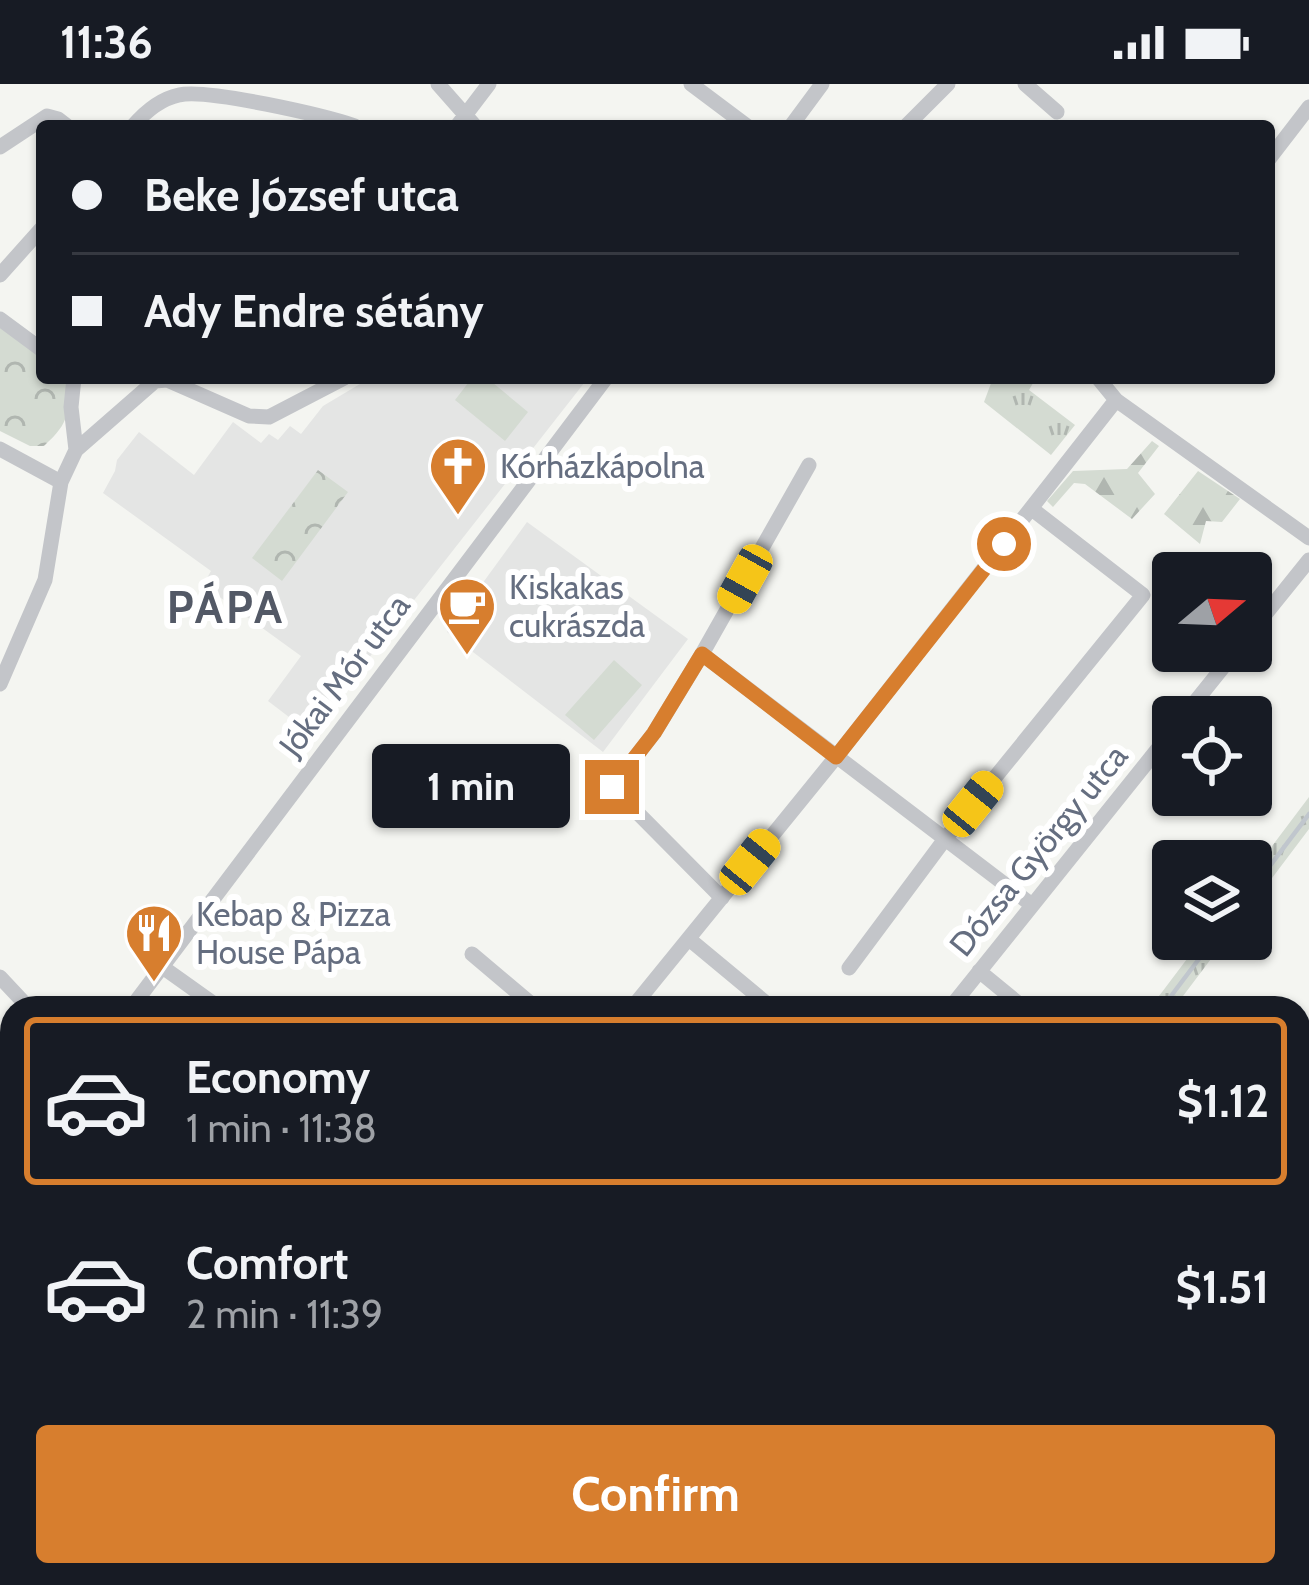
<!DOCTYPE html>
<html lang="en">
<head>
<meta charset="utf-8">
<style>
	:root { --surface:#171b24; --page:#20242c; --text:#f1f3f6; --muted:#9ea1a6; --line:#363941; --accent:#d77e2e }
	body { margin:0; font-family:Cabin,sans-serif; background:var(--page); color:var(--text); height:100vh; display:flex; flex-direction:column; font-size:45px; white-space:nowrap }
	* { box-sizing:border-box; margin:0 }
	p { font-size:39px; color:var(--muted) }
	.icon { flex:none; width:66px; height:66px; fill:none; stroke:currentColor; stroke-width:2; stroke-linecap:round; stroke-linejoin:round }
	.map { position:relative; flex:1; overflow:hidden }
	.side { position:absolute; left:0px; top:912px; width:1311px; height:591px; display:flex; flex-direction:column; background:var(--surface); border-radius:36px 36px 0 0; box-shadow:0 3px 9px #0004 }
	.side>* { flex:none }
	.banner { position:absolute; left:36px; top:36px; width:1239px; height:264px; border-radius:12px; box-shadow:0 3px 9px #0004; display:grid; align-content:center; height:264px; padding:0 36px; background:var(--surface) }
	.needle { width:78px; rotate:71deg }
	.fabs { position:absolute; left:1152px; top:468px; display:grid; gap:24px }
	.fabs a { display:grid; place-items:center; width:120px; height:120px; border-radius:12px; background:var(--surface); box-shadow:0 3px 9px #0004; font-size:60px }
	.end { position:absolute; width:54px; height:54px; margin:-27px; border:15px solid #d77e2e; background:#fff; box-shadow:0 0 0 6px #fff }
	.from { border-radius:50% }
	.bubble { position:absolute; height:84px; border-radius:12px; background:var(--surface); box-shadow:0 3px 9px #0004; font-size:39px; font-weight:700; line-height:84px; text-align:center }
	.car { position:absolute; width:36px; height:72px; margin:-36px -18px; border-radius:15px; box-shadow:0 0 9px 3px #0007; background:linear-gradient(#f5c518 24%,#345 0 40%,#f5c518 0 76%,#345 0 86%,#f5c518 0) }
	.banner b { display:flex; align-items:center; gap:42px; height:114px; font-size:45px }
	.banner b+b { border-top:3px solid var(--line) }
	.banner i { width:30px; height:30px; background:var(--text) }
	ul { padding:21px 0 0; list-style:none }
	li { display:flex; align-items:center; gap:36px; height:168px; margin:0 24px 18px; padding:0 12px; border:6px solid transparent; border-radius:12px }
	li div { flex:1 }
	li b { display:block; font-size:45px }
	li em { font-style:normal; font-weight:700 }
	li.active { border-color:var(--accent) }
	li>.icon { width:108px; height:108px; stroke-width:1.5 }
	.action { display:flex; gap:24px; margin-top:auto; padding:24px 36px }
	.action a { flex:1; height:138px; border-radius:12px; background:var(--accent); color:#fff; font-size:48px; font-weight:700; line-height:138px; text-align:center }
	.status { display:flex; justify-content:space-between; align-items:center; height:84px; padding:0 60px; background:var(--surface); direction:ltr }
	.status svg { height:33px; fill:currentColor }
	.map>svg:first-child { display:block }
	.built { fill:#e4e5e4 }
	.grass { fill:url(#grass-tufts) }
	.forest { fill:url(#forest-firs) }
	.park { fill:url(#park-crowns) }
	.pitch { fill:#d4dbd2 }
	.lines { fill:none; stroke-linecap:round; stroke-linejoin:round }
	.stream { stroke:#c0c6cd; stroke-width:4.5 }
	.minor { stroke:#c3c5c9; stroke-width:15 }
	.route { stroke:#d77e2e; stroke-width:15 }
	.labels { text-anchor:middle; stroke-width:12; stroke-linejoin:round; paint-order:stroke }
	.poi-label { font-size:33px; fill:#656e80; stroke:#fff; text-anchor:start }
	.street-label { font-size:33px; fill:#656e80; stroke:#fff }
	.district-label { font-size:45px; font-weight:bold; letter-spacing:3px; fill:#535966; stroke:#fff }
</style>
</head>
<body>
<div class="status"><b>11:36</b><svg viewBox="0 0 49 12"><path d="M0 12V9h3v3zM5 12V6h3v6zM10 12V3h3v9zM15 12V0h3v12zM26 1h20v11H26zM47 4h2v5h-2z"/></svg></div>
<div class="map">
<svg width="1309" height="1501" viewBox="0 0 1309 1501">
	<defs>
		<pattern id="grass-tufts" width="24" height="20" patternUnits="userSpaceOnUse" patternTransform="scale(3)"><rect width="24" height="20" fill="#d4dbd2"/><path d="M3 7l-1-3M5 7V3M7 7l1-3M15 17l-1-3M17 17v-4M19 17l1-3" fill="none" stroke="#b0b6b0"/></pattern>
		<pattern id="forest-firs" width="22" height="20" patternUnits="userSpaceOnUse" patternTransform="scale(3)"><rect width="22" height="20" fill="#d4dbd2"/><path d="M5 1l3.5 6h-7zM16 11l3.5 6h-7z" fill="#b0b6b0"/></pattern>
		<pattern id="park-crowns" width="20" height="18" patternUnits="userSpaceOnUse" patternTransform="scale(3)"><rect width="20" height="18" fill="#d4dbd2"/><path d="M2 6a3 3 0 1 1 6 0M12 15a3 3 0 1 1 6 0" fill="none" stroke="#b0b6b0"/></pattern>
	</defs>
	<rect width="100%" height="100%" fill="#f4f5f1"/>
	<path class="built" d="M370,294h218l-278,355 -42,-32 33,-45 -98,-71 8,-14 -108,-78 12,-22 2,-11 22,-28 55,43 39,-53 28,21 8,-9 9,6 12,-14 11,8 22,-28z
		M527,438l161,117 -85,113 -156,-120z"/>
	<path class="grass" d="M993,294h43l-7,12 46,35 -24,30 -67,-53z
		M1309,713v32l-58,77v-32z
		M1202,855h24l-52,69h-24z"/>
	<path class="forest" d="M1152,357l7,5 -21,27 17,21 -23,25 -47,-35 -11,-1 -21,24 -6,-6 26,-30 54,-2z
		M1198,387l42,28 -18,23 -16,-1 -6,23 -36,-30z"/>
	<path class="park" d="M0,243l42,31v20h26c-1,37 4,42 -24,68h-14l-30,-15z
		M318,386l30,22 -66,89 -30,-23z"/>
	<path class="pitch" d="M472,294h15l41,34 -23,29 -50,-41z
		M614,576l28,25 -48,55 -29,-25z"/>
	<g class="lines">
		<path class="stream" d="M1251,807l58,-77
			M1162,924l52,-69
			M754,1491l3,10"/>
		<path class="minor" d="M438,0l37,42
			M691,0l56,42
			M1025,0l32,28
			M133,42c12,-14 27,-27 46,-31 27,-7 147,21 176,31
			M457,42l32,-42
			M791,42l31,-42
			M906,42l42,-42
			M0,63l47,-31 11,3 9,7
			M1269,75l40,-52
			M0,191l42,-47
			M0,235l42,31
			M74,294l-3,29 5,43
			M1098,294l18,22 193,138
			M0,365l61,33
			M1251,548l58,-72
			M702,570l330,251
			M0,600l45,-104 16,-98 15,-32 79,-69 12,-1 82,36 20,1 75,-39
			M1183,633l53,-66
			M722,814l-110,-111 42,-54 48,-79 107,-189
			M689,855l83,69
			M472,870l64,54
			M161,882l59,42
			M849,884l96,-129 198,-244 -111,-86
			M979,887l45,37
			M0,893l29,31
			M131,924l475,-630
			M632,924l204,-251 280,-357
			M950,924l223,-278
			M1299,1024l10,-12
			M0,1109l12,-18
			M1299,1144l10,8
			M311,1491l12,10
			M928,1491l12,10
			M490,1501l8,-10
			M743,1501l2,-10"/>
	</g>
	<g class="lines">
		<path class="route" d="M612,703l42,-54 48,-79 134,103 168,-213"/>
	</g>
	<defs>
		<g id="church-pin" transform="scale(3)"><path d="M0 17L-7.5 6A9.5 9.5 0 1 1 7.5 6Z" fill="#d77e2e" stroke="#fff"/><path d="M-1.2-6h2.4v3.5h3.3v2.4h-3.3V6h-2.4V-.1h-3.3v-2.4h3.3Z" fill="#fff"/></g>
		<g id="cafe-pin" transform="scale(3)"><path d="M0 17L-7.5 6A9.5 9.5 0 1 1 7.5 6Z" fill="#d77e2e" stroke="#fff"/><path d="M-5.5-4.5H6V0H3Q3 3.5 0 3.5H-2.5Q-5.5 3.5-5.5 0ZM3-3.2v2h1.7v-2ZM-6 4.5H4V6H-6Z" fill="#fff"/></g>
		<g id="restaurant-pin" transform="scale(3)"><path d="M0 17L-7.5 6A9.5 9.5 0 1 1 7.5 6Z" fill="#d77e2e" stroke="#fff"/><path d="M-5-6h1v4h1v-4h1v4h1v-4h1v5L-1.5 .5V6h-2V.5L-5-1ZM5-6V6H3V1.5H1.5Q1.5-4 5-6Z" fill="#fff"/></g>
	</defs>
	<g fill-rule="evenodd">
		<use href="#church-pin" x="458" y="382"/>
		<use href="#cafe-pin" x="467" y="522"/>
		<use href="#restaurant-pin" x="154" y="849"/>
	</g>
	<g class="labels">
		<g class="poi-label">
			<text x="500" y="394">Kórházkápolna</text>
			<text x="509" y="515">Kiskakas<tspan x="509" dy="38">cukrászda</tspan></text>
			<text x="196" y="842">Kebap &amp; Pizza<tspan x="196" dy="38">House Pápa</tspan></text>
		</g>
		<g class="street-label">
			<text transform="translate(344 591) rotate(-53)" y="12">Jókai Mór utca</text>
			<text transform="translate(1038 766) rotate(-51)" y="12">Dózsa György utca</text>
		</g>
		<g class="district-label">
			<text x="226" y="539">PÁPA</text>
		</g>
	</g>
</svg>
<div class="fabs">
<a><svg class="needle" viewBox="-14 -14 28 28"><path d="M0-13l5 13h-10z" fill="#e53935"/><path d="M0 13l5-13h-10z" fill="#9ea1a6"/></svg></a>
<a><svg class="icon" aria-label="locate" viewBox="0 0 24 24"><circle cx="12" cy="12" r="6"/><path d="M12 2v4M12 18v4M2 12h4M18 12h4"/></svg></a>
<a><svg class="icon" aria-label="layers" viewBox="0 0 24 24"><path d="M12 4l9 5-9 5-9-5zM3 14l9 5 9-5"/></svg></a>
</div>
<i class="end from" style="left:1004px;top:460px"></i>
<i class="end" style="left:612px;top:703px"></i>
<div class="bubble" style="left:372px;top:660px;width:198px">1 min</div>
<i class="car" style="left:745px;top:495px;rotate:209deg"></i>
<i class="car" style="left:973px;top:720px;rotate:39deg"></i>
<i class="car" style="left:750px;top:778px;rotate:39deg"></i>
<div class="banner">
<b><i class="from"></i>Beke József utca</b>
<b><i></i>Ady Endre sétány</b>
</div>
<section class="side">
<ul>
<li class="active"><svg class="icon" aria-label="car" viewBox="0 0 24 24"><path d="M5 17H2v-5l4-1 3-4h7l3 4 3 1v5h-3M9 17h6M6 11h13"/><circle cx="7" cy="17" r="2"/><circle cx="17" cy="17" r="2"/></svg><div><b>Economy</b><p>1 min · 11:38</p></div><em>$1.12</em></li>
<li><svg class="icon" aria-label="car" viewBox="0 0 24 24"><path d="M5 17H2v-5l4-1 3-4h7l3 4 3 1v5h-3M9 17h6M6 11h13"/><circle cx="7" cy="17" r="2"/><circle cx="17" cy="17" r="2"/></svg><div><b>Comfort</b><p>2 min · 11:39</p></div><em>$1.51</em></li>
</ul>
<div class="action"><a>Confirm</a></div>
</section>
</div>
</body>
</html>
